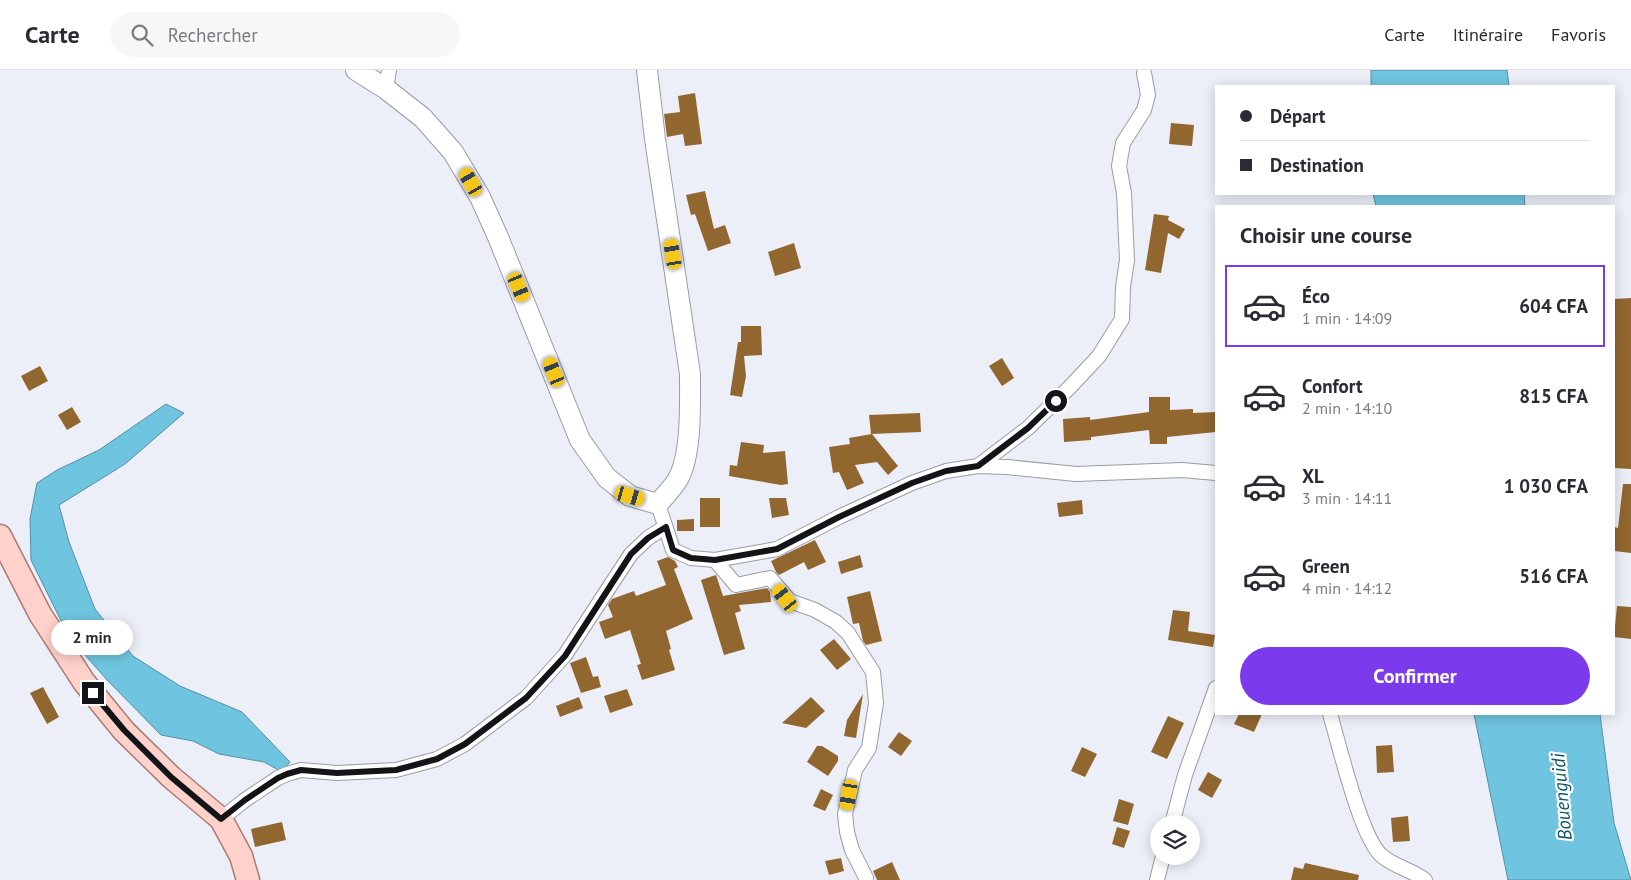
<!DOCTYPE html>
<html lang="fr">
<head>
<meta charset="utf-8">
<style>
	:root { --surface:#fff; --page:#f7f7f7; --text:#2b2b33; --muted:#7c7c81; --line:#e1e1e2; --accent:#7c3aed }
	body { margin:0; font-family:"PT Sans",sans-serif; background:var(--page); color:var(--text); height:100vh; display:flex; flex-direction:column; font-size:19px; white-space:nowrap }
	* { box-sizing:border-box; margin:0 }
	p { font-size:16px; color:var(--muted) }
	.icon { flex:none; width:28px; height:28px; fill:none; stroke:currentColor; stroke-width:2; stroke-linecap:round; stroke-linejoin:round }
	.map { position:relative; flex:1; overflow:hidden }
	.side { position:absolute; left:1215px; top:135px; width:400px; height:510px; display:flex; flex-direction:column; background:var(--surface); border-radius:0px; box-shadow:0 2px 12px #0003 }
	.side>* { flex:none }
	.top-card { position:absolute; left:1215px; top:15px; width:400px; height:110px; border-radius:0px; box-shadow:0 2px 12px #0003; display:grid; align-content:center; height:110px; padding:0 25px; background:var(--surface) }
	.fabs { position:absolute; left:1150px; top:745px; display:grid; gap:10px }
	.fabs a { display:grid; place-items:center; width:50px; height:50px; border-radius:50%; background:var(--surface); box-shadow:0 2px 12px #0003; font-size:25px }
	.end { position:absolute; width:22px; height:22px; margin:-11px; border:6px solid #131417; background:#fff; box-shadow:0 0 0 2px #fff }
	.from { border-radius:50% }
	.bubble { position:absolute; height:35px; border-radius:18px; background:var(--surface); box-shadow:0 2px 12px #0003; font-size:16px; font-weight:700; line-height:35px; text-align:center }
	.car { position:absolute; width:15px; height:30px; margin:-15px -8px; border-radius:6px; box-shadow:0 0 4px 1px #0007; background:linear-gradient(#f5c518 24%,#345 0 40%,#f5c518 0 76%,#345 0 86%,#f5c518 0) }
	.top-card b { display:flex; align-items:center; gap:18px; height:48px; font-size:19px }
	.top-card b+b { border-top:1px solid var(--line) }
	.top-card i { width:12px; height:12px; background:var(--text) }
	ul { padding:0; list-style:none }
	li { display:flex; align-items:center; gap:15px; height:82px; margin:0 10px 8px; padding:0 15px; border:2px solid transparent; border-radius:0px }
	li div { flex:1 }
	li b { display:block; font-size:19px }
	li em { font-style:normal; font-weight:700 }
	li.selected { border-color:var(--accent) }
	li>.icon { width:45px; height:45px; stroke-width:1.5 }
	h2 { padding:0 25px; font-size:22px; line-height:60px }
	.action { display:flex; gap:10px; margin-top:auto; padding:10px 25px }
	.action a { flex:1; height:58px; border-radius:30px; background:var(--accent); color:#fff; font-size:20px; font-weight:700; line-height:58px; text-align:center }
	header { display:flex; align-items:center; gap:30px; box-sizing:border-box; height:70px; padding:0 25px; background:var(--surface); border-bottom:1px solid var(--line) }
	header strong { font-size:24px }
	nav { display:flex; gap:28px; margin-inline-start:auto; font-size:18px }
	.search { width:350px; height:45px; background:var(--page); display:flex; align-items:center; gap:12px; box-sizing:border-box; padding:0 18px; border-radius:28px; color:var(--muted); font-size:19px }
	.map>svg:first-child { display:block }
	.water { fill:#6fc5df; stroke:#5390a3 }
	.building { fill:#91662f }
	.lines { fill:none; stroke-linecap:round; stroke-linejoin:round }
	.street-casing { stroke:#999ca4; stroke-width:16 }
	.secondary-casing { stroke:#999ca4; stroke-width:22 }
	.primary-casing { stroke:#ab7b75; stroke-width:25 }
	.street { stroke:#fff; stroke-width:14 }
	.secondary { stroke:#fff; stroke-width:20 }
	.primary { stroke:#fed1cb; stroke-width:22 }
	.route { stroke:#131417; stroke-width:6 }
	.labels { text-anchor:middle; stroke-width:4.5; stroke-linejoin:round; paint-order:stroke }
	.water-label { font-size:19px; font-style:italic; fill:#0a5567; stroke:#fff }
</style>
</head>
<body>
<header>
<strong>Carte</strong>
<div class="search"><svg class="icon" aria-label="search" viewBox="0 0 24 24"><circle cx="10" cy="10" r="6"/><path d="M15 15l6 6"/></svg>Rechercher</div>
<nav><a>Carte</a><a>Itinéraire</a><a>Favoris</a></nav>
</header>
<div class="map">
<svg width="1631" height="810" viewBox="0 0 1631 810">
	<rect width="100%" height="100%" fill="#eceff8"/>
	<path class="water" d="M1371,0h136l2,16h-138z
		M1373,124h151l1,12h-149z
		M166,334l18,9 -59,51 -66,41 10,37 26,67 38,47 47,30 62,26 48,50 -8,10 -18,-10 -45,-8 -26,-13 -32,-6 -53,-54 -39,-44 -38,-77 -1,-41 7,-36 20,-13 42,-20z
		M1474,644h126l14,109 17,57h-123z"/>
	<path class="building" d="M695,23l7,51 -17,2 -2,-12 -16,3 -3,-23 16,-2 -2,-16z
		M1171,53l23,2 -2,21 -23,-2z
		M705,121l9,38 11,-4 6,18 -23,8 -13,-37 -4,1 -5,-20z
		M1154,144l15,2 -1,4 17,9 -6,10 -11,-6 -7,40 -16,-3z
		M794,173l7,25 -26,8 -7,-24z
		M1631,228v171l-17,-1v-169z
		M741,256h20l1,29 -18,1 2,20 -4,21 -12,-2 8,-53h3z
		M1002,288l12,20 -12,8 -13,-20z
		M40,296l8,15 -19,10 -8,-15z
		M1149,327h21v13l23,-1v4l23,-1v20l-49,5v7h-17l-1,-14 -58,7v3l-27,2 -1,-23 27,-2v3l59,-8z
		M72,337l9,15 -14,8 -9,-15z
		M920,343l1,19 -50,2 -2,-19z
		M872,364l26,32 -10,9 -11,-13 -22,3 9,18 -17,7 -8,-18 -6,1 -4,-26 21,-3 -1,-6z
		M741,372l23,3 -1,8 22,-2 3,33 -7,1 -52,-9 1,-11 7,1z
		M1623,414h8v69l-17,-2v-24l4,1z
		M700,428h20v29h-20z
		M769,428h17l3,17 -17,3z
		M1082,430l1,14 -24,3 -2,-14z
		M694,449v12h-17v-11z
		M815,470l11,22 -18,8 -4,-8 -25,13 -3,-3 -5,-11z
		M860,485l3,12 -22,7 -3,-12z
		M668,487l7,4 3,6 -4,2 19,50 -27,12 5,18 -2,1 6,20 -33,10 -5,-15 4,-1 -11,-34 -25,9 -6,-17 14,-5 -5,-12 4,-6 22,-8 2,5 30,-11 -9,-24z
		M716,505l7,21 44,-8 3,4 1,10 -32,3 2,6 -6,2 10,36 -21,6 -23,-75z
		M870,521l12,50 -16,4 -3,-4 -4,-18 -6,1 -6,-27z
		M1617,536l14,1v32l-17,-2z
		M1173,540l17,2 -2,19 27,4 -2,12 -45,-7z
		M834,569l17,20 -14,11 -17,-20z
		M586,587l7,20 5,-1 3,11 -20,6 -11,-30z
		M43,617l16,30 -12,7 -17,-31z
		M627,619l6,16 -23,8 -6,-17z
		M863,624l-7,44 -12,-2 3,-16z
		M579,627l4,11 -23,9 -4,-11z
		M811,627l14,14 -19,17 -24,-5z
		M1239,644h23l-8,18 -20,-8z
		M1168,646l16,7 -17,36 -16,-7z
		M899,662l13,9 -11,15 -13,-9z
		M1392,675l2,27 -17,1 -1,-27z
		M817,676h5l16,10v5l-10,15 -21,-14z
		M1082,677l15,7 -12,23 -14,-6z
		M1208,702l14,8 -10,18 -14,-8z
		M821,719l12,6 -8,16 -12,-5z
		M1119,729l15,5 -6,21 -15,-4z
		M1408,746l2,25 -17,1 -2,-24z
		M282,752l4,18 -31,7 -4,-18z
		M1117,757l13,4 -6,17 -12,-4z
		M841,788l3,13 -15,4 -4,-14z
		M892,792l8,18h-23l-4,-9z
		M1305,793l54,12 -1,5h-67l3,-13 9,2z"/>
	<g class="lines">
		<g class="street-casing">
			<path id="street" d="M386,19l3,-19
				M978,396l50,-38 42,-41 29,-31 23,-37 1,-32 4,-27 -3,-67 -5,-27 4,-23 21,-33 4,-15 -4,-22
				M658,434l15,46 18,8 24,2 62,-11 62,-32 73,-34 34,-12 32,-5 29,1 69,7 106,-4 34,3
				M715,490l21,25 34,-7 20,23 25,9 21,12 12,11 25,39 3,31 -7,45 -14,22 -10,44 2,18 5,18 14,28
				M1330,644c9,30 31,125 52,142 13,11 30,14 43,24
				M221,749l24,-19 33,-22 9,-4 14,-4 36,3 59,-3 41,-11 28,-15 61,-46 39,-43 66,-101 17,-16 17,-11
				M1172,754l13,-49 31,-87
				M1157,810l6,-24"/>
		</g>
		<g class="secondary-casing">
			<path id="secondary" d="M356,0l30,19 37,29 30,34 27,45 18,40 82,203 27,38 23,18 28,8c6,-8 15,-16 20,-25 14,-25 12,-76 12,-105l-35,-235 -8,-69"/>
		</g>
		<g class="primary-casing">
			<path id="primary" d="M0,466l40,78 44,68 40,49 47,46 50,42 20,37 7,24"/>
		</g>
		<use href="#street" class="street"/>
		<use href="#secondary" class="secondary"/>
		<use href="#primary" class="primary"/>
	</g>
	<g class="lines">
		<path class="route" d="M93,623l31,37 47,47 50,42 24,-19 33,-22 9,-4 14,-4 36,3 59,-3 41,-11 28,-15 61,-46 39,-42 66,-102 17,-16 18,-11 7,23 18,8 24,2 62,-11 62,-32 73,-34 34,-12 32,-5 50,-38 28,-27"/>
	</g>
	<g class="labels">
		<g class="water-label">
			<text transform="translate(1561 727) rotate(-95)" y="7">Bouenguidi</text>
		</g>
	</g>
</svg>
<div class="fabs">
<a><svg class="icon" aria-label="layers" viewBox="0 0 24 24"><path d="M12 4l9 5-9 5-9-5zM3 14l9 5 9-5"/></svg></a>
</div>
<i class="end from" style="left:1056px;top:331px"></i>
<i class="end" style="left:93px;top:623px"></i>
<div class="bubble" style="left:51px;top:550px;width:82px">2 min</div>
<i class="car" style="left:471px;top:112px;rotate:330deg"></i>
<i class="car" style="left:673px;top:184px;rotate:351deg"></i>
<i class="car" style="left:519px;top:217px;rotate:157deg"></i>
<i class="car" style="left:554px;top:302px;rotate:337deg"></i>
<i class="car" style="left:630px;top:426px;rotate:106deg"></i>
<i class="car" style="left:785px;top:528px;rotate:322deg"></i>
<i class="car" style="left:849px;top:725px;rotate:190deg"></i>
<div class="top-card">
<b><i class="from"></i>Départ</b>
<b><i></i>Destination</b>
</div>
<section class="side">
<h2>Choisir une course</h2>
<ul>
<li class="selected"><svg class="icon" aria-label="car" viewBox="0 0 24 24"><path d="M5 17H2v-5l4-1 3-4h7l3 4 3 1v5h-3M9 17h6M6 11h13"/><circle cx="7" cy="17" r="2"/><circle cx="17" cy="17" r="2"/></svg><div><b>Éco</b><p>1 min · 14:09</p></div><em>604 CFA</em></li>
<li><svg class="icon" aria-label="car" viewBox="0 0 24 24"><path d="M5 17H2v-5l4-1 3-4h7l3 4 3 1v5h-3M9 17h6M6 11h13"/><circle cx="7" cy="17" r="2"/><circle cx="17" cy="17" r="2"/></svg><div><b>Confort</b><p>2 min · 14:10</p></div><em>815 CFA</em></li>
<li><svg class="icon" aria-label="car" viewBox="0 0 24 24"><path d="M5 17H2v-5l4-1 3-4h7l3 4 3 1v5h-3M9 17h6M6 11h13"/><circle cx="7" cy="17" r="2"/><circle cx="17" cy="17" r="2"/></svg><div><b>XL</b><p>3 min · 14:11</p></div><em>1 030 CFA</em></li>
<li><svg class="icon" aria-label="car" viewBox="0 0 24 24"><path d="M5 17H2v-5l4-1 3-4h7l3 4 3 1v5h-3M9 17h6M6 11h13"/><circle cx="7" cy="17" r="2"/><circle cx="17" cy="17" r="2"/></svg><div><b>Green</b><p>4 min · 14:12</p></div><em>516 CFA</em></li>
</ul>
<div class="action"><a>Confirmer</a></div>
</section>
</div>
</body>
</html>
